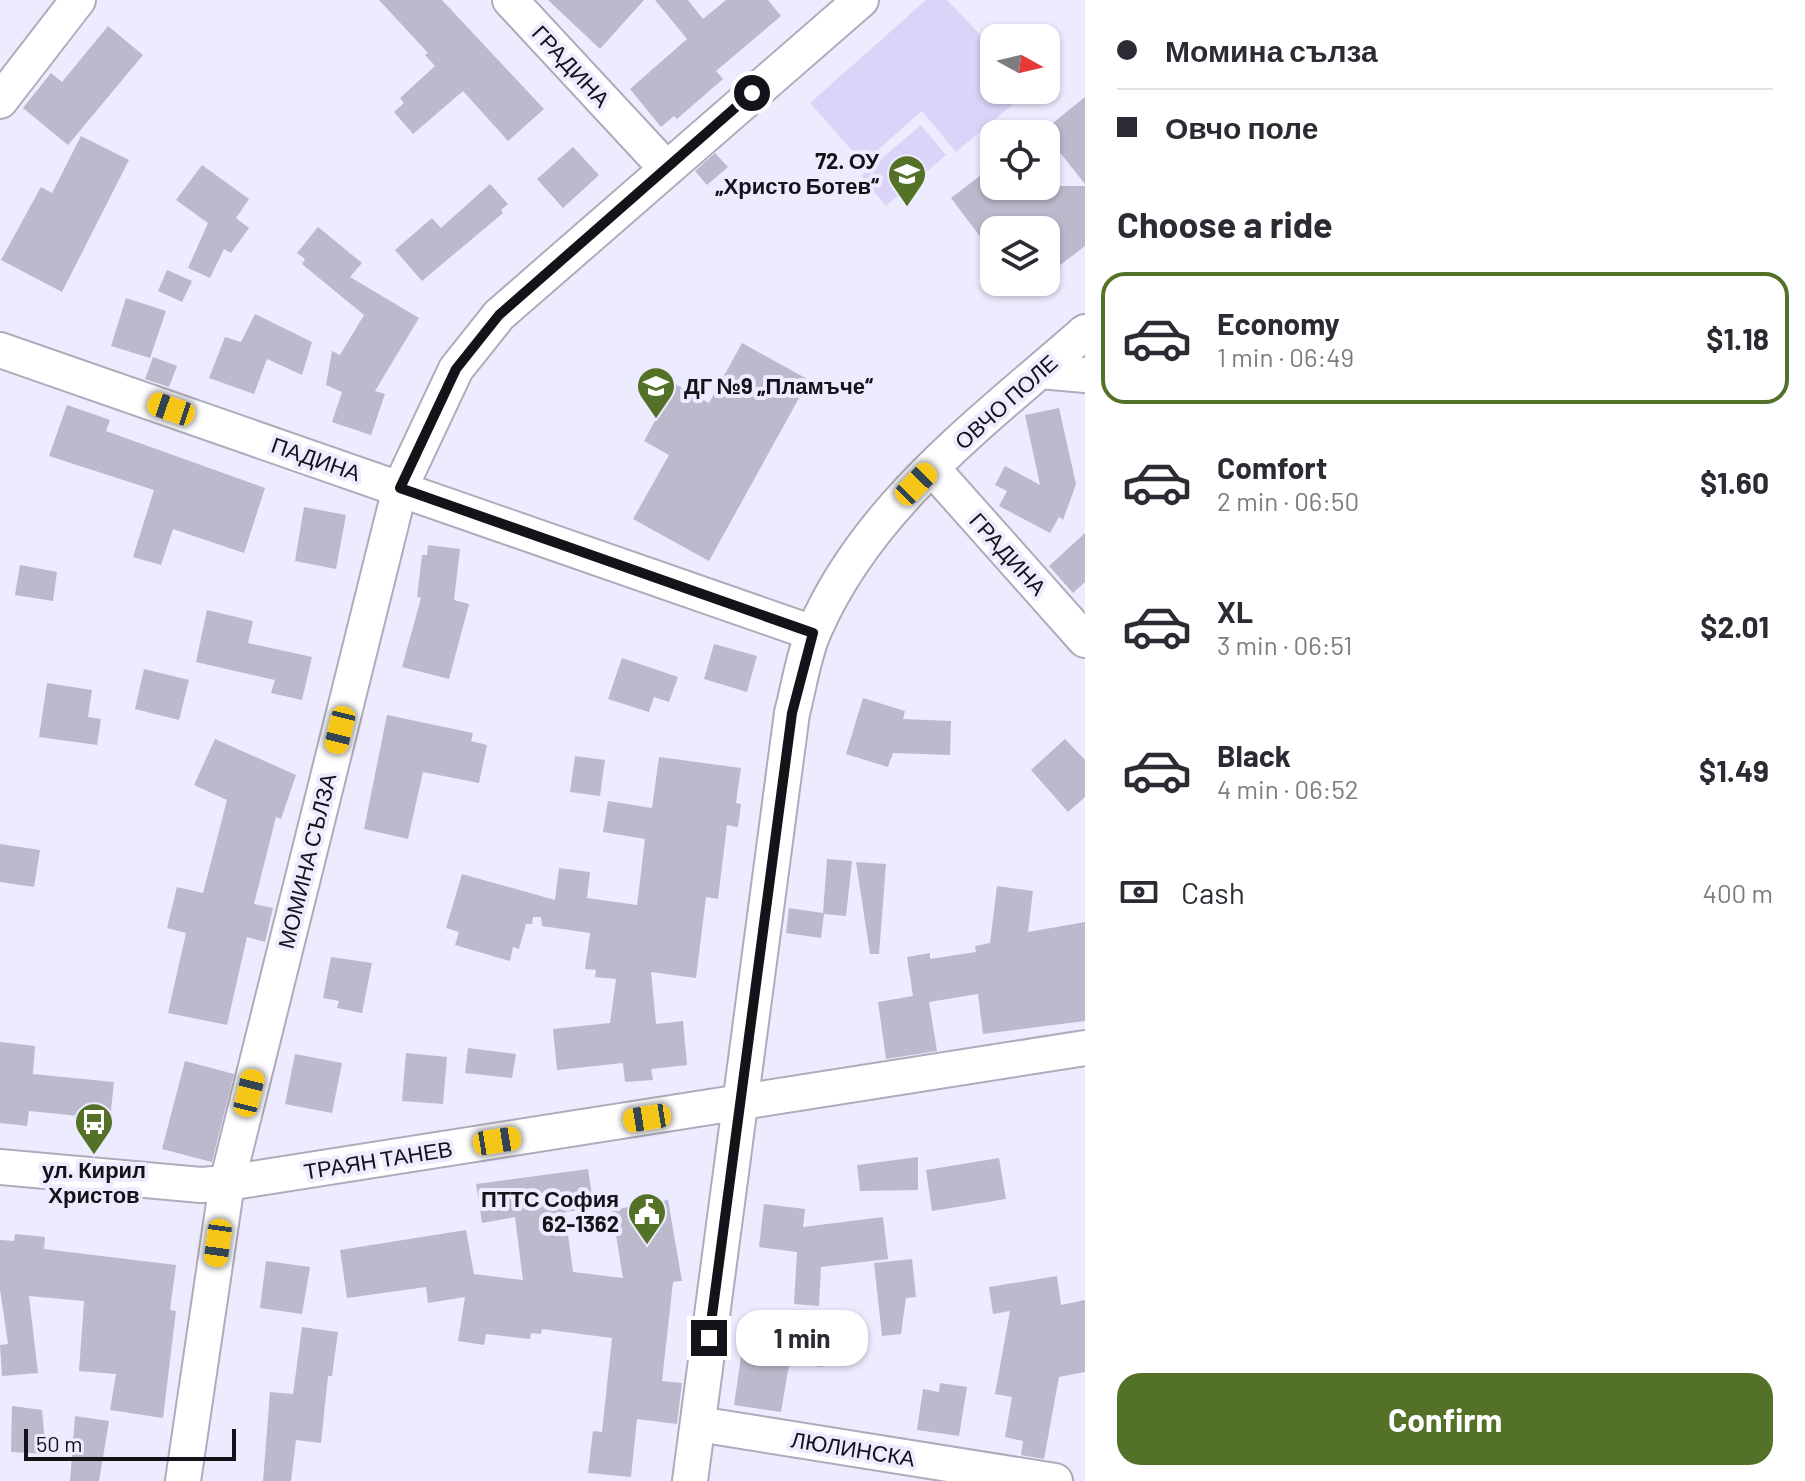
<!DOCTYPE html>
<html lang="en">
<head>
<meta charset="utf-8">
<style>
	:root { --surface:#fff; --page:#f2f2f3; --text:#2b2b33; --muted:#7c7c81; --line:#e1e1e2; --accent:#537127 }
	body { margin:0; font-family:Barlow,sans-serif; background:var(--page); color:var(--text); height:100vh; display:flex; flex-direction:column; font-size:30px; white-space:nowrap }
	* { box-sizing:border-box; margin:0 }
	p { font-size:26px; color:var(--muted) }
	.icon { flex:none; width:44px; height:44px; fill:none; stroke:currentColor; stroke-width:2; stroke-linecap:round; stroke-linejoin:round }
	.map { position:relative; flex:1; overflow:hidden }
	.details { display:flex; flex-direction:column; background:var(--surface); width:720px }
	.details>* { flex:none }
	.banner { display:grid; align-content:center; height:176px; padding:0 32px; background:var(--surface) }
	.needle { width:52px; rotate:98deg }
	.buttons { position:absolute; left:980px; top:24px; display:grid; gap:16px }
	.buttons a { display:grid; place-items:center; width:80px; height:80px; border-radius:16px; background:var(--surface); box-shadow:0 2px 6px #0004; font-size:40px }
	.scale { position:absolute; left:24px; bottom:20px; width:212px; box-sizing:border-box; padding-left:8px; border:4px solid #141319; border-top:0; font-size:22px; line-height:28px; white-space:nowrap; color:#141319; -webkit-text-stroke:6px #edebfe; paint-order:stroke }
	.end { position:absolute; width:36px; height:36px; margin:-18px; border:10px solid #141319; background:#fff; box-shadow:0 0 0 4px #fff }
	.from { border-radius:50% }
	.bubble { position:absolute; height:56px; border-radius:24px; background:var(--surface); box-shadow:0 2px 6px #0004; font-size:26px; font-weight:700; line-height:56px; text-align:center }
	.car { position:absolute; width:24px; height:48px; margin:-24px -12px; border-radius:10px; box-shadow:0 0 6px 2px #0007; background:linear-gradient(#f5c518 24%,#345 0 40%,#f5c518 0 76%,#345 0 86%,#f5c518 0) }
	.banner b { display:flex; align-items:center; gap:28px; height:76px; font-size:30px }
	.banner b+b { border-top:2px solid var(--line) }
	.banner i { width:20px; height:20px; background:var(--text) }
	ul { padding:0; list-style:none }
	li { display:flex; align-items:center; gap:24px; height:132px; margin:0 16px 12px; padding:0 16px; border:4px solid transparent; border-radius:24px }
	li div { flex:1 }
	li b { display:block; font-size:30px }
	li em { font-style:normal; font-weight:700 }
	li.active { border-color:var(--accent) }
	li>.icon { width:72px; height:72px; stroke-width:1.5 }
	h2 { padding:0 32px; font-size:36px; line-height:96px }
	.pay { display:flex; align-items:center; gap:20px; height:88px; padding:0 32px; font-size:30px }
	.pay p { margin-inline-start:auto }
	.cta { display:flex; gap:16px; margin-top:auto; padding:16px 32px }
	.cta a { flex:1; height:92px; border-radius:24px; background:var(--accent); color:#fff; font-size:32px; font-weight:700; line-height:92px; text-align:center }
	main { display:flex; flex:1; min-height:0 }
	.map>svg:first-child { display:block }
	.green { fill:#dad5f8 }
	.building { fill:#bbb9cb }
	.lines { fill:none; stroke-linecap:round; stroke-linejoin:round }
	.street-casing { stroke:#aeabbd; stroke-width:38 }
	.street { stroke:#fff; stroke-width:34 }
	.route { stroke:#141319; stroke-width:10 }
	.labels { text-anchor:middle; stroke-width:8; stroke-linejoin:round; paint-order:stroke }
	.street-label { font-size:22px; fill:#141319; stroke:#edebfe }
	.poi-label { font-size:22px; font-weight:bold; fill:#141319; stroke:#edebfe; text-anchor:end }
</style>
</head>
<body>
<main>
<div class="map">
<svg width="1085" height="1481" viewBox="0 0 1085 1481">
	<rect width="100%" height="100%" fill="#edebfe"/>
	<path class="green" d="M926,0h21l47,49v41h36l-74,62 -34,-41 -59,52 -53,-60z
		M921,125l25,30 -60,51 -25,-30z"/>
	<path class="building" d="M379,0h63l102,109 -36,32 -45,-50 -50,43 -19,-22 10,-9 -4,-5 35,-32 -10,-11 3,-2z
		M548,0h96l-44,49z
		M655,0h33l15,19 23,-19h42l13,16 -65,55 7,8 -46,40 -3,-3 -13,11 -31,-38 57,-50z
		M108,26l35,29 -75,90 -45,-37 28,-35 11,9z
		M1085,97v87l-42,-53z
		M81,136l48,24 -67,132 -61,-32 40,-73 11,6z
		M573,147l26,28 -36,33 -26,-29z
		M715,153l13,14 -21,18 -12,-14z
		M202,165l47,34 -13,19 13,10 -18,25 -7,-4 -14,29 -22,-10 20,-45 -32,-23z
		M994,165v21h91v60l-39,30v-46h-52v25l-43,-57z
		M490,184l18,20 -7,6 2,3 -81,68 -27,-31 37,-32 9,10z
		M318,227l44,36 -12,14 69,41 -44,73 10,3 -14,41 -39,-13 10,-30 -16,-7 6,-34 8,4 24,-40 -62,-51 3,-5 -8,-6z
		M167,270l25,11 -10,21 -24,-11z
		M126,298l40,13 -16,47 -39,-12z
		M255,314l57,28 -10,33 -35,-16 -13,35 -45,-16 16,-41 16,5z
		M742,343l67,37 -100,181 -76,-42 36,-64 -25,-14 31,-57 34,19z
		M153,357l24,9 -8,21 -24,-8z
		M67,405l43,15 -4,11 159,57 -21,65 -71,-24 -12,36 -28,-8 21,-67 -105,-34z
		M1059,408l17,76 -13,36 -4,-3 -9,16 -51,-27 8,-15 -12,-6 10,-19 35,19 -15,-70z
		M304,507l42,8 -10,54 -41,-8z
		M1085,533v49l-12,11 -24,-27z
		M428,545l32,4 -6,51 15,4 -20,75 -47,-12 19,-69 -4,-1 5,-42h5z
		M20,565l37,7 -4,29 -38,-6z
		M207,610l46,11 -5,22 64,14 -10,43 -31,-7 4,-13 -79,-18z
		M714,644l43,12 -10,36 -43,-13z
		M622,658l56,19 -9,25 -15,-5 -5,15 -41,-13z
		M144,669l45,11 -10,40 -44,-11z
		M47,683l45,7 -4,27 13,2 -4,26 -58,-8z
		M863,698l42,13 -2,8 48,2 -1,34 -57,-2 -5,14 -42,-13z
		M387,715l86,18 -2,8 16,4 -8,38 -56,-11 -15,67 -44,-10z
		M215,739l81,36 -15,44 -5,-2 -22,87 19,4 -8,34 -18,-5 -20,88 -59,-12 18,-80 -19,-5 10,-41 26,6 24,-93 -33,-15z
		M1065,739l20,21v37l-17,15 -37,-42z
		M575,756l30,4 -5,36 -30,-4z
		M659,757l82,11 -5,35 5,1 -3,23 -11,-2 -9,74 -12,-2 -10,81 -45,-6 5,52 27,-3 4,44 -36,4 2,11 -28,2 -2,-19 -66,7 -4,-41 57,-6 6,-44 -21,-2 1,-7 -11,-1 5,-36 -48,-7 -1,-9h-8l-1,7h-6l-7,25 -6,-2 -3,14 -55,-16 4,-13 -13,-4 16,-54 93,26 4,-32 31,4 -3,26 50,7 8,-66 -42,-7 5,-31 44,7z
		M0,844l40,6 -6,37 -34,-5z
		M827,859l25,2 -6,55 -22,-2 -3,24 -35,-5 3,-25 34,5z
		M856,862l30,2 -7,90h-9z
		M997,886l36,5 -5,41 57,-10v99l-102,13 -5,-40 -49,8 8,49 -51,8 -8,-57 35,-6 -6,-39 23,-4v6l46,-7 -1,-6 15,-3z
		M331,957l41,6 -10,50 -25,-5 2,-7 -16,-3z
		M0,1042l35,4 -2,28 81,8 -4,37 -81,-8 -2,15 -27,-3z
		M468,1048l48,6 -4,24 -47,-5z
		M406,1053l41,4 -4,47 -41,-3z
		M295,1054l47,9 -10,50 -47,-9z
		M185,1061l49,13 -22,88 -50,-13z
		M918,1157v33l-58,1 -3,-26z
		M999,1158l7,41 -74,12 -6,-41z
		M588,1169l6,39 -29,4 8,60 50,6 -11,-68 56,-10 14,81 -9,1 -11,99 20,2 -5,41 -40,-5 -6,58 -43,-4 5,-42 9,1 10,-94 -70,-9 -1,5 -10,-1 -1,6 -44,-5 -2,11 -26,-4 7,-44 -37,6 -2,-16 -79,11 -7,-48 126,-20 8,44 49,6 -8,-63 -33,6 -6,-39z
		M764,1204l41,5 -2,18 80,-10 5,42 -67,8 -2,39 -25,-2 3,-52 -38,-5z
		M15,1234l30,3 -1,12 132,16 -6,45 6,1 -13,107 -53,-8 6,-36 -37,-3 5,-70 -55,-5 9,77 -36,3 -2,-31 8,-1 -8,-55v-49l14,1z
		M912,1259l4,38 -10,1 -5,36 -19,2 -8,-73z
		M266,1261l44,6 -8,47 -42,-6z
		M1057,1276l4,29 24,-5v72l-26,5 -15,82 -23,-4 2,-14 -18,-4 7,-40 -17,-3 15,-83 -17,3 -4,-27z
		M302,1327l36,5 -6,44h-4l-7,67 -25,-3 -5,41h-28l7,-89 23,2z
		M801,1337l26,4 -4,26 -24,-3z
		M741,1357l48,8 -8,47 -47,-7z
		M940,1383l27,4 -8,49 -42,-6 6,-41 16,3z
		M12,1406l30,4 4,44 -35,-2z
		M75,1416l34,5 -10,60h-29z"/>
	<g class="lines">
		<g class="street-casing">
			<path id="street" d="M510,0l155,167
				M0,101l78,-101
				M0,350l813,283
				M1041,371l44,4
				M932,468l153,172
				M0,1167l201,18 26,-2 858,-135
				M698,1424l357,57
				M183,1481l44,-298 173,-695 56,-119 43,-54 362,-315
				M690,1481l102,-768c7,-26 11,-57 22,-82 55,-127 170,-210 271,-299"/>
		</g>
		<use href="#street" class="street"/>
	</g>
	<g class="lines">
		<path class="route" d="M709,1338l83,-625 21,-80 -413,-145 56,-119 43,-54 253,-222"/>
	</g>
	<defs>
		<g id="school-pin" transform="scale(2)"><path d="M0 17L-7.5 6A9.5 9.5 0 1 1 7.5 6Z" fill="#537127" stroke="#edebfe"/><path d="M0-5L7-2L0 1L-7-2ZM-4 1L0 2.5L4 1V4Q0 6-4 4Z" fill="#fff"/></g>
		<g id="bus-pin" transform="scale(2)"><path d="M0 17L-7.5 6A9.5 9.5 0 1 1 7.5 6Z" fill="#537127" stroke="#edebfe"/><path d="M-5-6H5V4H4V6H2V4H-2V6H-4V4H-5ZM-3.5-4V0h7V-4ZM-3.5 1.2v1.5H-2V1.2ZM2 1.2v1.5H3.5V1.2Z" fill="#fff"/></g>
		<g id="civic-pin" transform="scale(2)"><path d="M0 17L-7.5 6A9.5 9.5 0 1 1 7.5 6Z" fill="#537127" stroke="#edebfe"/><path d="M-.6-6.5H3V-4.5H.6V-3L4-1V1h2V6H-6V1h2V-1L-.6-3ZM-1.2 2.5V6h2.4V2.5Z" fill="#fff"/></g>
	</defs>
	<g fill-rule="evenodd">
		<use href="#school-pin" x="907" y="174"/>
		<use href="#school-pin" x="656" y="386"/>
		<use href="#bus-pin" x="94" y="1122"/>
		<use href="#civic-pin" x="647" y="1212"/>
	</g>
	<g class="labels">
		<g class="street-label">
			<text transform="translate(571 66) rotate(47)" y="8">ГРАДИНА</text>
			<text transform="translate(1006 402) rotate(-42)" y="8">ОВЧО ПОЛЕ</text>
			<text transform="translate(316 459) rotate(19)" y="8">ПАДИНА</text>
			<text transform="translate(1008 554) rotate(48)" y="8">ГРАДИНА</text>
			<text transform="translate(307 861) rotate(-76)" y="8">МОМИНА СЪЛЗА</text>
			<text transform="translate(378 1160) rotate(-9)" y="8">ТРАЯН ТАНЕВ</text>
			<text transform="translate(853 1449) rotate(9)" y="8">ЛЮЛИНСКА</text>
		</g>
		<g class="poi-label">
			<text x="879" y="169">72. ОУ<tspan x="879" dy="25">„Христо Ботев“</tspan></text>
			<text x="684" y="394" text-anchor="start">ДГ №9 „Пламъче“</text>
			<text x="94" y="1178" text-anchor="middle">ул. Кирил<tspan x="94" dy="25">Христов</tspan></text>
			<text x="619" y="1207">ПТТС София<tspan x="619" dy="25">62-1362</tspan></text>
		</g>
	</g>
</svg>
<div class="buttons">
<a><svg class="needle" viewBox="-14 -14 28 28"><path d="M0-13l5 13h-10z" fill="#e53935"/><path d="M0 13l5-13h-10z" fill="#7c7c81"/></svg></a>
<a><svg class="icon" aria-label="locate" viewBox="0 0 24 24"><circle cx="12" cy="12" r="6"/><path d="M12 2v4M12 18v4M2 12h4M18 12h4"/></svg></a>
<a><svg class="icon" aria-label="layers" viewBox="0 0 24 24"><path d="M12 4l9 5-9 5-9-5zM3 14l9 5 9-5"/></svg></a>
</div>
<div class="scale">50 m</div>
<i class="end from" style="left:752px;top:93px"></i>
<i class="end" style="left:709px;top:1338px"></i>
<div class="bubble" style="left:736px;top:1310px;width:132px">1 min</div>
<i class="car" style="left:171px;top:409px;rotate:289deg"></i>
<i class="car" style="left:916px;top:484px;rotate:44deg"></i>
<i class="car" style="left:340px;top:730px;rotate:194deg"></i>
<i class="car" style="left:249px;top:1093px;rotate:14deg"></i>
<i class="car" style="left:647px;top:1118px;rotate:261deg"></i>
<i class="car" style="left:497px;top:1141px;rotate:81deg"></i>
<i class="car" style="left:218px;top:1243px;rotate:188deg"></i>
</div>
<section class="details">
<div class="banner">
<b><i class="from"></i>Момина сълза</b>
<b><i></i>Овчо поле</b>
</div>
<h2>Choose a ride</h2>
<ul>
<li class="active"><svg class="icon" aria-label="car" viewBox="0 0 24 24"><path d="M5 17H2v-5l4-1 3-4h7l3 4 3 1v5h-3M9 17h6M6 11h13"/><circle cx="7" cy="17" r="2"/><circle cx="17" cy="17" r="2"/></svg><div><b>Economy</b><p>1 min · 06:49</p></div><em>$1.18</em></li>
<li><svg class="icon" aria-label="car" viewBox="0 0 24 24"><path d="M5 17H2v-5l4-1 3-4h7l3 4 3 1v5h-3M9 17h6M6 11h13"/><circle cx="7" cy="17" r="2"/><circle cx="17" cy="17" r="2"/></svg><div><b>Comfort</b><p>2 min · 06:50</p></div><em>$1.60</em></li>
<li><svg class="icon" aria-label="car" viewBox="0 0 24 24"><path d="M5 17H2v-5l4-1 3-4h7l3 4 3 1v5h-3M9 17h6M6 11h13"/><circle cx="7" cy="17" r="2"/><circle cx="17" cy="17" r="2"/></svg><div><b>XL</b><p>3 min · 06:51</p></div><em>$2.01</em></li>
<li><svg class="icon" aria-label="car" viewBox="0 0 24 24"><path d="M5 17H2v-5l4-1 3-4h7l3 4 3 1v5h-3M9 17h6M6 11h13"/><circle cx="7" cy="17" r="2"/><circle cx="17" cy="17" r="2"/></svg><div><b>Black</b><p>4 min · 06:52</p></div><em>$1.49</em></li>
</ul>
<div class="pay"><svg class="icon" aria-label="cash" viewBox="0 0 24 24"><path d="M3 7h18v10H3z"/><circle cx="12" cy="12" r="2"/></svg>Cash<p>400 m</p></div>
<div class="cta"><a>Confirm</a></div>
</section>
</main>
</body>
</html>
